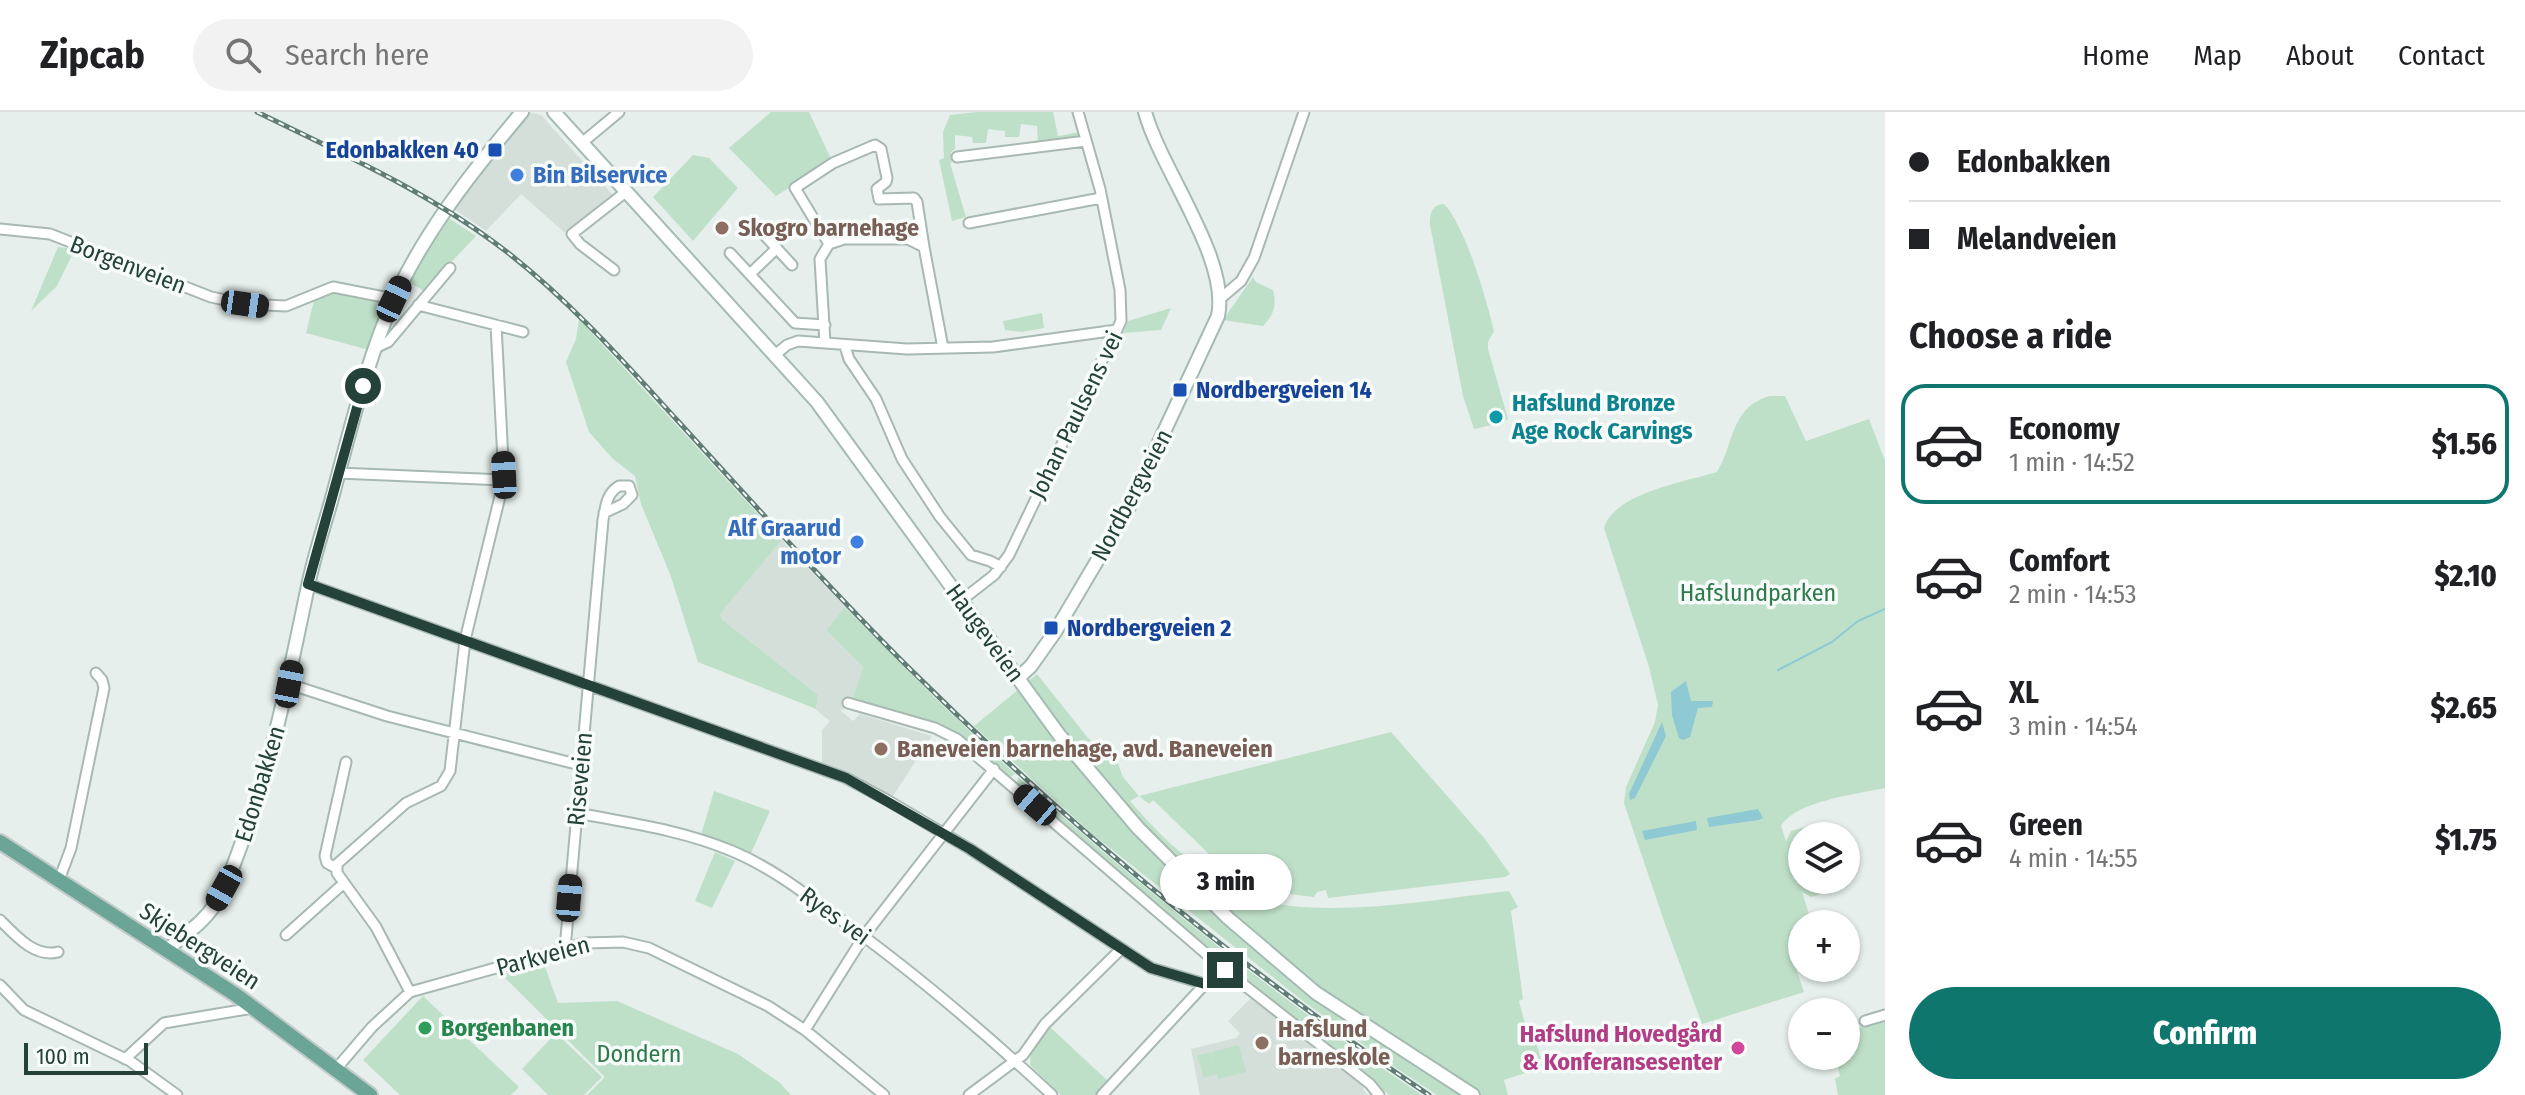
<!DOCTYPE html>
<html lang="en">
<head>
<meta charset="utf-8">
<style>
	:root { --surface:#fff; --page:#f2f2f2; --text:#202124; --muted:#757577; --line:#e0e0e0; --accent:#0f766e }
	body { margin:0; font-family:"Fira Sans Condensed",sans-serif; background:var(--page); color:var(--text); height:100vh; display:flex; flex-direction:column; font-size:30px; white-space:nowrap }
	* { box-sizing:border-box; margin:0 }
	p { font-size:26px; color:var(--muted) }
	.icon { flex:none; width:44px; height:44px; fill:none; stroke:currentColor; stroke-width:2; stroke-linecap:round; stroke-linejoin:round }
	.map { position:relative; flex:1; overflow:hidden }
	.sheet { display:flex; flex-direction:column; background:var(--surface); width:640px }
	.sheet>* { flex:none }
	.guide { display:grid; align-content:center; height:176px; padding:0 24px; background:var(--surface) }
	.controls { position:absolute; left:1788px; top:710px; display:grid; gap:16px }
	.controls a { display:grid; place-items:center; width:72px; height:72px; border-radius:50%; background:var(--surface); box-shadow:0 2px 6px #0004; font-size:40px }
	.scale { position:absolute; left:24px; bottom:20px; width:124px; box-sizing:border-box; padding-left:8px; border:4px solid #24423a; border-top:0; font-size:22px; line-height:28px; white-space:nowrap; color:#24423a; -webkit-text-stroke:6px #f7fbf9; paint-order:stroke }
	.end { position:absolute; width:36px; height:36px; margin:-18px; border:10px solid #24423a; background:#fff; box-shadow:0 0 0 4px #fff }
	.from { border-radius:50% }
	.bubble { position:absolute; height:56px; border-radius:28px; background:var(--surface); box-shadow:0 2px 6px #0004; font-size:26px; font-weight:800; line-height:56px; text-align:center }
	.car { position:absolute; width:24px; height:48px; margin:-24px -12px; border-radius:10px; box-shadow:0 0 6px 2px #0007; background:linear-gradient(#222 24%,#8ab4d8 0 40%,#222 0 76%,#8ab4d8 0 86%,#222 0) }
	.guide b { display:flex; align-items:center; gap:28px; height:76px; font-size:30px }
	.guide b+b { border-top:2px solid var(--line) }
	.guide i { width:20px; height:20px; background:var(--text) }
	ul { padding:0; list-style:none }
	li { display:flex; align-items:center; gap:24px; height:120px; margin:0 16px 12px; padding:0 8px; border:4px solid transparent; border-radius:24px }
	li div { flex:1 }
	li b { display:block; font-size:30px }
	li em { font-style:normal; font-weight:800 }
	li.active { border-color:var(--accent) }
	li>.icon { width:72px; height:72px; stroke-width:1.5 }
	h2 { padding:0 24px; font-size:36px; line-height:96px }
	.primary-button { display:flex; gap:16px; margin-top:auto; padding:16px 24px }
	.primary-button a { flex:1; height:92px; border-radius:48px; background:var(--accent); color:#fff; font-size:32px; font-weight:800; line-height:92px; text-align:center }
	header { display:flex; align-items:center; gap:48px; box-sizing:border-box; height:112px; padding:0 40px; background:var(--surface); border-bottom:2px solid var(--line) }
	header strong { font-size:38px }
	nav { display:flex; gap:44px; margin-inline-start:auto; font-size:28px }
	.search { width:560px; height:72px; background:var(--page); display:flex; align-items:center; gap:20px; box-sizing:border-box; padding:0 28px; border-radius:44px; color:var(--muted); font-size:30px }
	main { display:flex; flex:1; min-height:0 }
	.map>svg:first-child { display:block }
	.built { fill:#d4dfda }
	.green { fill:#bfe0c8 }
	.water { fill:#8ec9d4 }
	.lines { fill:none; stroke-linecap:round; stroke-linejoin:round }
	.stream { stroke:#8ec9d4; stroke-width:2 }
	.street-casing { stroke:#a8b8b2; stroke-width:13 }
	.secondary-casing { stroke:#a4bbb3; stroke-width:16 }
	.primary-casing { stroke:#c2cac8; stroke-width:18 }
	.street { stroke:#fff; stroke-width:9 }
	.secondary { stroke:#fff; stroke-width:12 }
	.primary { stroke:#6aa596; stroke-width:14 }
	.rail-casing { stroke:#5f7d75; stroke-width:5 }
	.rail { stroke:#f7fbf9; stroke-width:2; stroke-dasharray:6; stroke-linecap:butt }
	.route { stroke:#24423a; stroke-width:10 }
	.transit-dot { fill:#1a4fb4; stroke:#f7fbf9; stroke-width:3 }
	.shop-dot { fill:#3f7fe0; stroke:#f7fbf9; stroke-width:3 }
	.education-dot { fill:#8d6e63; stroke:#f7fbf9; stroke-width:3 }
	.culture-dot { fill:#0f9aa8; stroke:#f7fbf9; stroke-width:3 }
	.leisure-dot { fill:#2e9e5b; stroke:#f7fbf9; stroke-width:3 }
	.hotel-dot { fill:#d1479c; stroke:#f7fbf9; stroke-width:3 }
	.labels { text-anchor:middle; stroke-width:7; stroke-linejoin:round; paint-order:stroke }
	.transit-label { font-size:24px; font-weight:bold; fill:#164399; stroke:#f7fbf9; text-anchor:start }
	.shop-label { font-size:24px; font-weight:bold; fill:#366cbe; stroke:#f7fbf9; text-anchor:start }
	.education-label { font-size:24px; font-weight:bold; fill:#785e54; stroke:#f7fbf9; text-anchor:start }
	.street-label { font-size:24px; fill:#24423a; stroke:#f7fbf9 }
	.culture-label { font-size:24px; font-weight:bold; fill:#0d838f; stroke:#f7fbf9; text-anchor:start }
	.park-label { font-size:24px; fill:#2d7a4b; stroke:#f7fbf9 }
	.leisure-label { font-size:24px; font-weight:bold; fill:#27864d; stroke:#f7fbf9; text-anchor:start }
	.hotel-label { font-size:24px; font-weight:bold; fill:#b23c85; stroke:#f7fbf9; text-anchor:end }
</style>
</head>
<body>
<header>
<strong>Zipcab</strong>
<div class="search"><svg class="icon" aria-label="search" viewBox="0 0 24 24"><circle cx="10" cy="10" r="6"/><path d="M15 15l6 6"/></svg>Search here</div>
<nav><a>Home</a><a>Map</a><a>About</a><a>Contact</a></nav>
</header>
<main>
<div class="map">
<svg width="1885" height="983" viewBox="0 0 1885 983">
	<rect width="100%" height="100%" fill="#e6efeb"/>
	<path class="built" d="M528,0l13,3 72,80 -48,38 -44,-39 -35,37 -33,-23 45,-61z
		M782,428l63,67 -19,23 37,37 -10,31 -12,13 12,10 7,-7 72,22 -41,63 -23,-15 -46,-19v-35l8,-9 -14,-11 2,-15 -95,-75 -3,-6z
		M1251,886l115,87 -3,3 4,7h-167l-9,-46 45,-11 4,-5 -12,-12z"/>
	<path class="green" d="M771,0h38l23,49 -56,35 -47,-48z
		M977,0h76l5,24 22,-4 1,6 -43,6 -1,-18 -16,-2 -2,13h-14v-6l-17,-2 -2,14h-13l-1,-6 -17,-2v14l-4,3 1,10 -2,1 16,54 -14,4 -13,-61 5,-2 -1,-26 7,-17z
		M693,43l16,3 29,30 -45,53 -40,-44z
		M1444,92c21,21 43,97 50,127l-6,11v7l20,70 -7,4 -27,6 -11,-33 -33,-171c0,-11 1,-20 14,-21z
		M447,105l29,19 -52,55 -17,-10z
		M58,135l17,2 -18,37 -26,25z
		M1253,165l3,5 17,8c4,15 1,25 -10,36l-40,-6z
		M323,177l66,9 -20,52 -63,-17 10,-41z
		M1171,196l-10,22 -38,3 5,-12z
		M1042,201l2,15 -22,4 -17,-2 -2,-9z
		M579,207l203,221 -62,74 3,6 95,75 -2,14 -118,-47 -28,-88 -29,-70 -6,-28 -23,-18 -23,-26 -23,-70 10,-23z
		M1770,284h15l21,45 63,-22 16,42v327c-27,6 -90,13 -104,38l5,15 5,-10 18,-5 6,3 3,7h-16v44h29l1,3 -5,9 -16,5 -9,-5 10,32h-10v22l-12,4 14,42 -102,32 -37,-100 -41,-121 2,-16 29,-65 3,-17 -9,-38 -45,-139c10,-35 81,-46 113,-56 18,-29 13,-65 53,-76z
		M845,495l88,89 82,78 -10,5 -70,-51 -82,-30 10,-31 -37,-37z
		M1037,562l51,64 29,23 6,16 16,19 252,-64 94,107 25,35 -5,3 -177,21 -2,-8 -9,2 -3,5 -41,-5 -2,-7 -12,3 -13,-4 -2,-6 -9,1 -1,-5 -7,2 -24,-15 5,-8 -55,-53 -4,4 -10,-8 -9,5c39,45 71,75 129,93l1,7c81,17 166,-1 249,-10l9,16 -7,4 12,88 -4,2 10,38 6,-1 7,25 -1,5 -37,12 4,15h-27l-9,-6c-58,-37 -118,-73 -172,-116 -64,-51 -121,-109 -178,-167l-3,1 109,111 63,55 53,40 129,82h-36l-44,-29 -90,-65 -212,-168 -117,-107z
		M1018,665c127,114 261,223 404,318h-32l-101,-74 -272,-236z
		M714,679l56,20 -19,42 -50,-18z
		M715,740l20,9 -23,47 -17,-7z
		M544,852l14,39 59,-2 121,53 41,28 12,13h-204l18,-18 -104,-103z
		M423,884l96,91 -8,8h-111l-37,-35z
		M1885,907v76h-47l-3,-16 5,-3 -5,-20h11v-24z
		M1050,915l59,55 -13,13h-35l-31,-30 1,-15z
		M556,921l46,44 -18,18h-36l-26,-26z
		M1239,933l7,27 -28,7 -1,-5 -13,4 -7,-22 13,-4 4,15 -3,-15z"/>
	<path class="water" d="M1686,569l5,20h22l-1,6 -14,1 -8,29 -7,3 -4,-2 -7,-23 -1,-23z
		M1662,610l4,14 -31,62 -5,2 -1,-6z
		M1758,697l5,9 -4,2 -50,7 -2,-9z
		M1696,709l1,9 -52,10 -3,-9z"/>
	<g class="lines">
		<path class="stream" d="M1778,558l54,-28 26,-21 27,-12"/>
		<g class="street-casing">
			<path id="street" d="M583,30l36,-30
				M957,45l129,-16
				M969,111l132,-25
				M757,115l35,38
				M0,117l50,5 161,63 34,7 41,2 47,-19 61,12
				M829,132l-34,-56 38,-25 42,-18 6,4 6,29 -1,4 -9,7 2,10 35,-1 3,4 7,45
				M730,141l65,70 30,2
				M614,158l-34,-26 -8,-10 55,-43
				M750,162l27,-26
				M1221,186l20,-17 13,-23 50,-146
				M418,193l105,27
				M825,231l-5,-84 9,-15 15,-5h64l16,8 19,101
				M845,234l4,13 27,40 26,60 38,58 31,38 19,6 11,6
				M375,236l13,-6 62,-74
				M776,242l11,-9 11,-4 109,8 86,-2 124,-17
				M338,361l166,7
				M308,472l538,194 41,22 83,49 181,119 54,16 20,-14
				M962,488l32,-25 15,-20 112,-234 -1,-31 -20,-101 -22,-77
				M289,572l98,32 193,49
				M848,591l87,25 22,11 268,231 145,114 9,11
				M577,701c52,10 105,17 155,38 36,15 67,38 98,61 78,55 152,118 222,183
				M336,756l-9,-5 -2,-7 21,-94
				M59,768l12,-32 33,-160 -2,-8 -6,-7
				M0,808c16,16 35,38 58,32
				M286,823l58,-52
				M565,837l38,-429c3,-14 3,-26 16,-34h10l3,9 -9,9 -19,9
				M0,873l24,25 106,51 47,34
				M410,880l-34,-65 -39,-54v-9l69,-61 35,-17 9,-15 15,-131 39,-160 -8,-155
				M1865,909l20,-6
				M805,918l59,-94 130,-167
				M125,947l39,-36 83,-14 5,-3
				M336,957l36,-42 38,-35 175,-49 38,-1 26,6 119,58 37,24 79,65
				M969,983l54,-40 22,-31 76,-75
				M1102,983l103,-111"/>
		</g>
		<g class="secondary-casing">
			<path id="secondary" d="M554,0l263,290 243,334 78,92 90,90 88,75 157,102
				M1018,566l13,-12 24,-34 74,-125 89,-191c12,-57 -57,-146 -73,-204
				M167,838c17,-16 36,-26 48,-46 13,-20 20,-44 29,-67 30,-82 46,-166 64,-251 6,-30 16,-59 24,-88 16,-60 31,-122 54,-180 30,-76 84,-144 136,-206"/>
		</g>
		<g class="primary-casing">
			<path id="primary" d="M0,730l236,153 134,100"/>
		</g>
		<use href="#street" class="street"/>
		<use href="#secondary" class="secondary"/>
		<use href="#primary" class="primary"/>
		<g class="rail-casing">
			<path id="rail" d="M257,0c86,42 174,81 250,140 63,49 116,109 170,168 75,82 149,165 227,243 161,160 336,306 525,432"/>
		</g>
		<use href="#rail" class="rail"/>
	</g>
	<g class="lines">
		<path class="route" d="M363,274l-55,198 538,194 124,71 181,119 54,16 20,-14"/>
	</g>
	<g class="transit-dot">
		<rect x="487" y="30" width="16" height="16" rx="4"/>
		<rect x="1172" y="270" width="16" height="16" rx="4"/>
		<rect x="1043" y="508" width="16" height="16" rx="4"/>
	</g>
	<g class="shop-dot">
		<circle cx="517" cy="63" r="8"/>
		<circle cx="857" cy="430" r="8"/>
	</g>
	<g class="education-dot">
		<circle cx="722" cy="116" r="8"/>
		<circle cx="881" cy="637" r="8"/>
		<circle cx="1262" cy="931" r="8"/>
	</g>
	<circle class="culture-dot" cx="1496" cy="305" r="8"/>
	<circle class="leisure-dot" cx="425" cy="916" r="8"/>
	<circle class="hotel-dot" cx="1738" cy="936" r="8"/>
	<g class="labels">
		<g class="transit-label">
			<text x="479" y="46" text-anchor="end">Edonbakken 40</text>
			<text x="1196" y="286">Nordbergveien 14</text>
			<text x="1067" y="524">Nordbergveien 2</text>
		</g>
		<g class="shop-label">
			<text x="533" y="71">Bin Bilservice</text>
			<text x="841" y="424" text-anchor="end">Alf Graarud<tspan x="841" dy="28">motor</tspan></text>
		</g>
		<g class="education-label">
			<text x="738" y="124">Skogro barnehage</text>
			<text x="897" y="645">Baneveien barnehage, avd. Baneveien</text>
			<text x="1278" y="925">Hafslund<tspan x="1278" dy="28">barneskole</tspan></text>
		</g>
		<g class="street-label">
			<text transform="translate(128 153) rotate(21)" y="8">Borgenveien</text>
			<text transform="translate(1076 303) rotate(-64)" y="8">Johan Paulsens vei</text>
			<text transform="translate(1132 383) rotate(-62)" y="8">Nordbergveien</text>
			<text transform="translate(985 521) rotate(54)" y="8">Haugeveien</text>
			<text transform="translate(580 667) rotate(-85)" y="8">Riseveien</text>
			<text transform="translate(260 672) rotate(-73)" y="8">Edonbakken</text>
			<text transform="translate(835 804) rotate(36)" y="8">Ryes vei</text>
			<text transform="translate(200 834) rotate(33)" y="8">Skjebergveien</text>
			<text transform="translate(543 844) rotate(-15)" y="8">Parkveien</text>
		</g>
		<g class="culture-label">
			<text x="1512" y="299">Hafslund Bronze<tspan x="1512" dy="28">Age Rock Carvings</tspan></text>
		</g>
		<g class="park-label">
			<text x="1758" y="489">Hafslundparken</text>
			<text x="639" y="950">Dondern</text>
		</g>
		<g class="leisure-label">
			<text x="441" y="924">Borgenbanen</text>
		</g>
		<g class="hotel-label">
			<text x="1722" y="930">Hafslund Hovedgård<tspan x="1722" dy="28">&amp; Konferansesenter</tspan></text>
		</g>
	</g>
</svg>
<div class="controls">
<a><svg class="icon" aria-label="layers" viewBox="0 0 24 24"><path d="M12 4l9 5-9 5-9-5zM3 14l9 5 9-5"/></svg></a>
<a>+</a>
<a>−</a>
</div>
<div class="scale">100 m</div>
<i class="end from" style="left:363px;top:274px"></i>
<i class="end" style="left:1225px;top:858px"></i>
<div class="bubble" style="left:1160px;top:742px;width:132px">3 min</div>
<i class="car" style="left:394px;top:187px;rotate:25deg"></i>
<i class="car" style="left:245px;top:192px;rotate:98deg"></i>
<i class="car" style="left:504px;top:363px;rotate:357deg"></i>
<i class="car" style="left:289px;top:572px;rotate:11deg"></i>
<i class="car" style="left:1035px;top:693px;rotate:311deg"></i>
<i class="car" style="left:224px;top:776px;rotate:209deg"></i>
<i class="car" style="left:569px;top:786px;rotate:5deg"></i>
</div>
<section class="sheet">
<div class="guide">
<b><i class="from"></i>Edonbakken</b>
<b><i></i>Melandveien</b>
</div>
<h2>Choose a ride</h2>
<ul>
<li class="active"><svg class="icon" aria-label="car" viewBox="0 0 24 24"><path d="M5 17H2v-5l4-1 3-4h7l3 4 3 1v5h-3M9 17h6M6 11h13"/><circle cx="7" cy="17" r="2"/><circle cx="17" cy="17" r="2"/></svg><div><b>Economy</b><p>1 min · 14:52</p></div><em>$1.56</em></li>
<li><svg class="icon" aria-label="car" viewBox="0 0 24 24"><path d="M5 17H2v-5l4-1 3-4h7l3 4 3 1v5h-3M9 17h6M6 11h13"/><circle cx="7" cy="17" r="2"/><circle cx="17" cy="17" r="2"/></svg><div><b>Comfort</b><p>2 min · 14:53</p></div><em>$2.10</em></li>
<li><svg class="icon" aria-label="car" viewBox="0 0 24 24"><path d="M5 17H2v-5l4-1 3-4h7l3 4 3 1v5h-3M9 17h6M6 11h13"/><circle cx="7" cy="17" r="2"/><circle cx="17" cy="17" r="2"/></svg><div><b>XL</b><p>3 min · 14:54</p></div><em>$2.65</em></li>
<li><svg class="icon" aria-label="car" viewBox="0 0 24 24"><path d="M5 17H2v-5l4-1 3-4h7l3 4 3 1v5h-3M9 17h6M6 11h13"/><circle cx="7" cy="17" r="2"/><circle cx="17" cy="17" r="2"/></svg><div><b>Green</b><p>4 min · 14:55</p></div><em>$1.75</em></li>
</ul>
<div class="primary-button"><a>Confirm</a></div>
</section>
</main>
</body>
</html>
